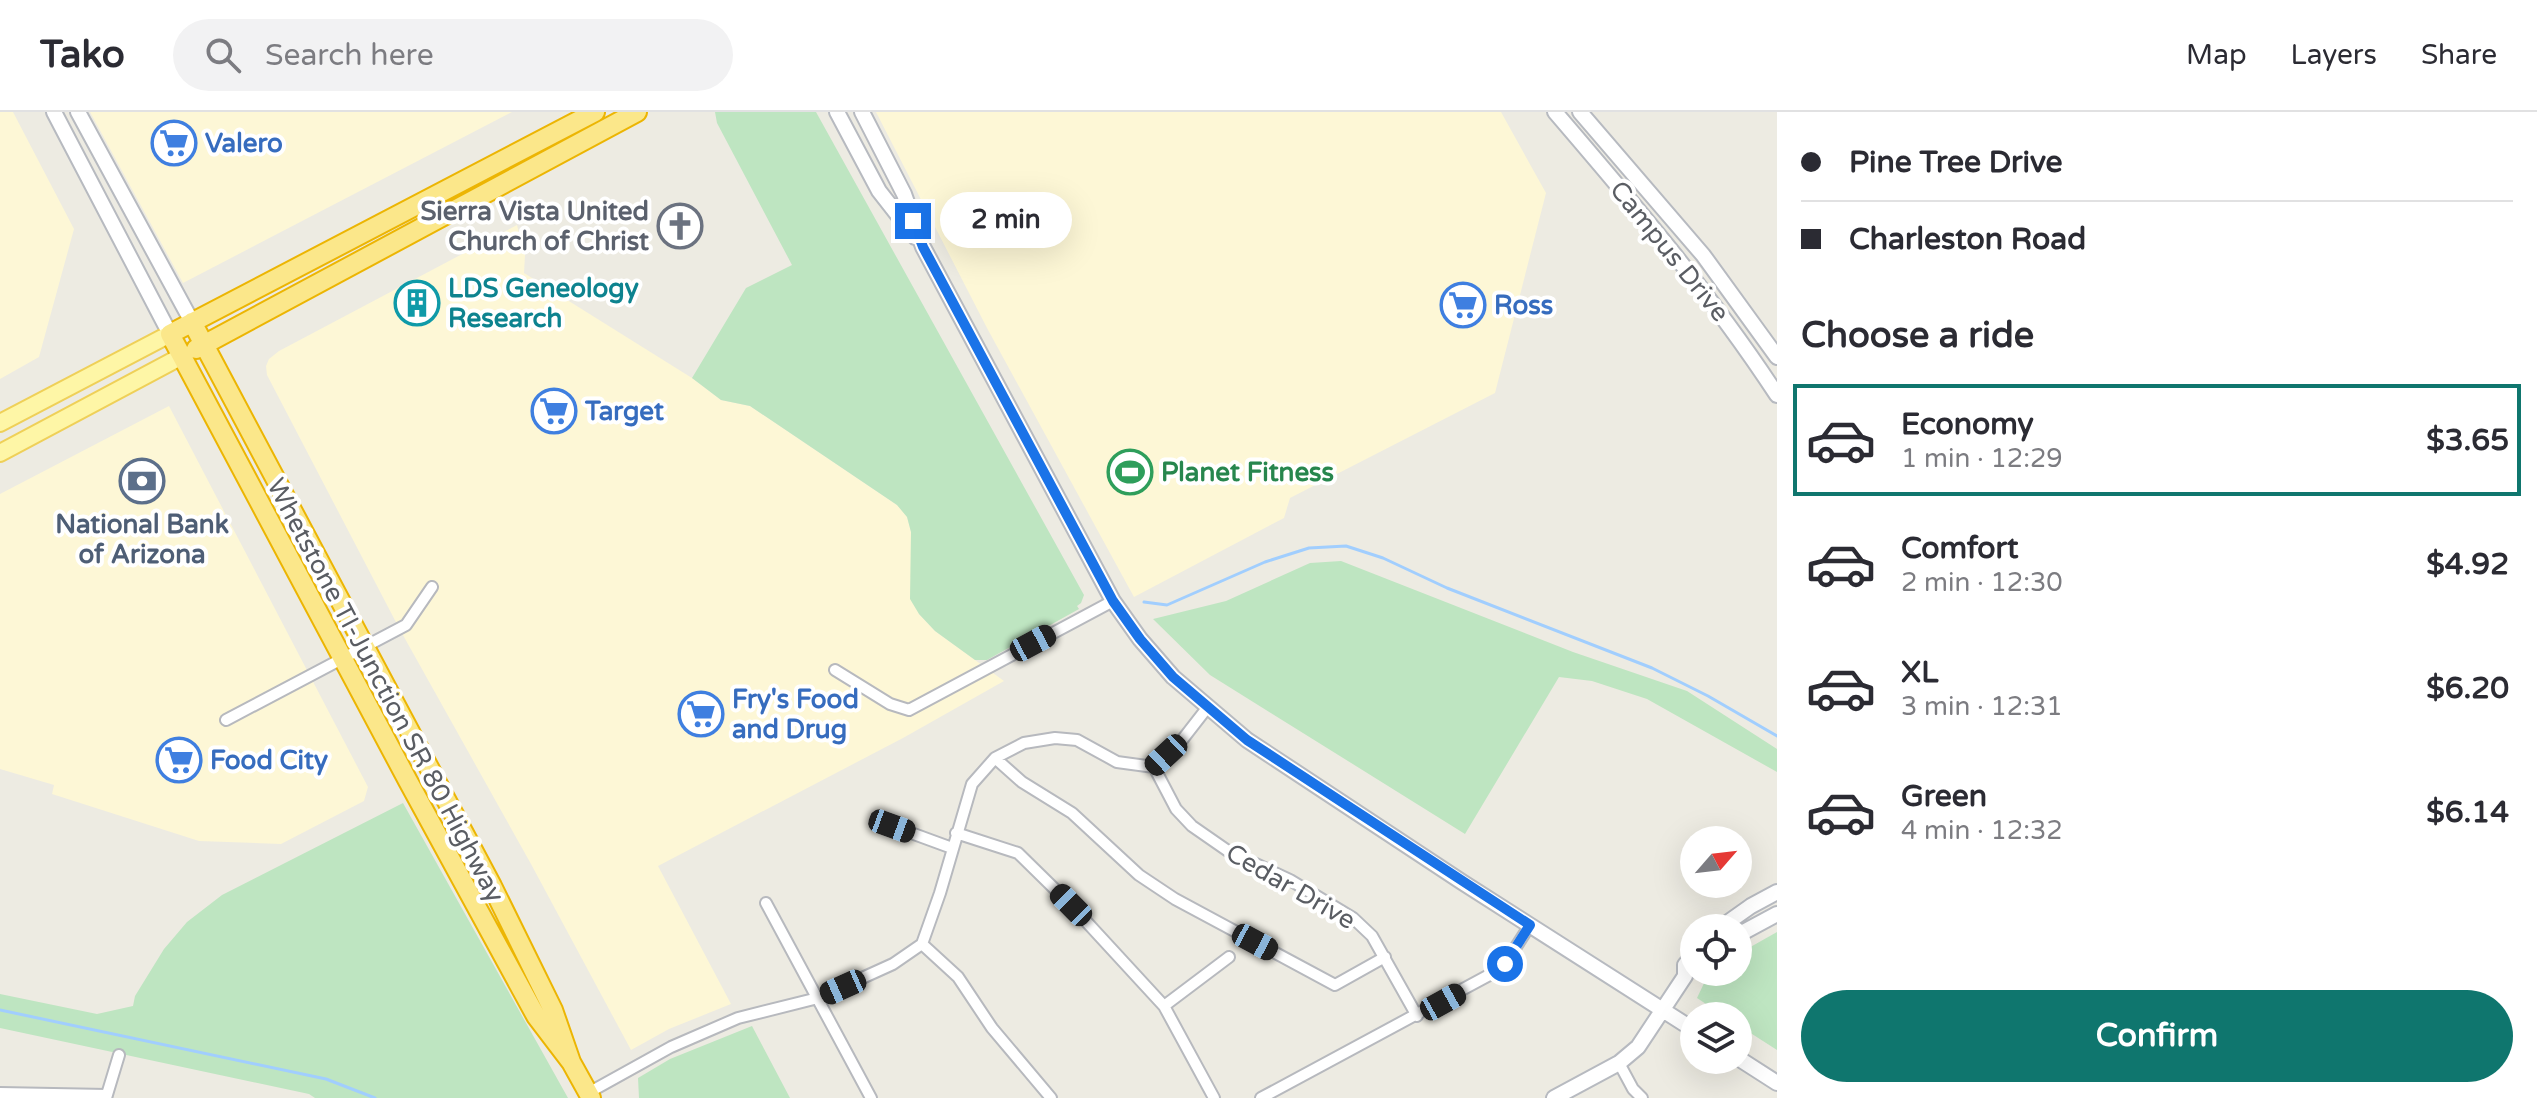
<!DOCTYPE html>
<html lang="en">
<head>
<meta charset="utf-8">
<style>
	:root { --surface:#fff; --page:#f2f2f3; --text:#2b2b33; --muted:#7c7c81; --line:#e1e1e2; --accent:#0f766e }
	body { margin:0; font-family:"Varela Round",sans-serif; background:var(--page); color:var(--text); height:100vh; display:flex; flex-direction:column; font-size:30px; white-space:nowrap }
	* { box-sizing:border-box; margin:0 }
	p { font-size:26px; color:var(--muted) }
	.icon { flex:none; width:44px; height:44px; fill:none; stroke:currentColor; stroke-width:2; stroke-linecap:round; stroke-linejoin:round }
	.map { position:relative; flex:1; overflow:hidden }
	.panel { display:flex; flex-direction:column; background:var(--surface); width:760px }
	.panel>* { flex:none }
	.top-card { display:grid; align-content:center; height:176px; padding:0 24px; background:var(--surface) }
	.needle { width:52px; rotate:62deg }
	.fabs { position:absolute; left:1680px; top:714px; display:grid; gap:16px }
	.fabs a { display:grid; place-items:center; width:72px; height:72px; border-radius:50%; background:var(--surface); box-shadow:0 8px 32px #0002; font-size:40px }
	.end { position:absolute; width:36px; height:36px; margin:-18px; border:10px solid #1a73e8; background:#fff; box-shadow:0 0 0 4px #fff }
	.from { border-radius:50% }
	.bubble { position:absolute; height:56px; border-radius:28px; background:var(--surface); box-shadow:0 8px 32px #0002; font-size:26px; font-weight:800; line-height:56px; text-align:center }
	.car { position:absolute; width:24px; height:48px; margin:-24px -12px; border-radius:10px; box-shadow:0 0 6px 2px #0007; background:linear-gradient(#222 24%,#8ab4d8 0 40%,#222 0 76%,#8ab4d8 0 86%,#222 0) }
	.top-card b { display:flex; align-items:center; gap:28px; height:76px; font-size:30px }
	.top-card b+b { border-top:2px solid var(--line) }
	.top-card i { width:20px; height:20px; background:var(--text) }
	ul { padding:0; list-style:none }
	li { display:flex; align-items:center; gap:24px; height:112px; margin:0 16px 12px; padding:0 8px; border:4px solid transparent; border-radius:0px }
	li div { flex:1 }
	li b { display:block; font-size:30px }
	li em { font-style:normal; font-weight:800 }
	li.current { border-color:var(--accent) }
	li>.icon { width:72px; height:72px; stroke-width:1.5 }
	h2 { padding:0 24px; font-size:36px; line-height:96px }
	.cta { display:flex; gap:16px; margin-top:auto; padding:16px 24px }
	.cta a { flex:1; height:92px; border-radius:48px; background:var(--accent); color:#fff; font-size:32px; font-weight:800; line-height:92px; text-align:center }
	header { display:flex; align-items:center; gap:48px; box-sizing:border-box; height:112px; padding:0 40px; background:var(--surface); border-bottom:2px solid var(--line) }
	header strong { font-size:38px }
	nav { display:flex; gap:44px; margin-inline-start:auto; font-size:28px }
	.search { width:560px; height:72px; background:var(--page); display:flex; align-items:center; gap:20px; box-sizing:border-box; padding:0 28px; border-radius:44px; color:var(--muted); font-size:30px }
	main { display:flex; flex:1; min-height:0 }
	.map>svg:first-child { display:block }
	.commercial { fill:#fdf7d6 }
	.green { fill:#bee5c1 }
	.lines { fill:none; stroke-linecap:round; stroke-linejoin:round }
	.stream { stroke:#a1cefe; stroke-width:3 }
	.street-casing { stroke:#b7b9be; stroke-width:14 }
	.secondary-casing { stroke:#b7bac0; stroke-width:18 }
	.primary-casing { stroke:#efd058; stroke-width:20 }
	.highway-casing { stroke:#ecb503; stroke-width:22 }
	.street { stroke:#fff; stroke-width:10 }
	.secondary { stroke:#fff; stroke-width:14 }
	.primary { stroke:#fef6a6; stroke-width:16 }
	.highway { stroke:#fbe78a; stroke-width:18 }
	.route { stroke:#1a73e8; stroke-width:10 }
	.labels { text-anchor:middle; stroke-width:8; stroke-linejoin:round; paint-order:stroke }
	.shop-label { font-size:26px; font-weight:bold; fill:#366cbe; stroke:#fff; text-anchor:start }
	.worship-label { font-size:26px; font-weight:bold; fill:#5b616d; stroke:#fff; text-anchor:end }
	.street-label { font-size:26px; fill:#5a5d63; stroke:#fff }
	.culture-label { font-size:26px; font-weight:bold; fill:#0d838f; stroke:#fff; text-anchor:start }
	.leisure-label { font-size:26px; font-weight:bold; fill:#27864d; stroke:#fff; text-anchor:start }
	.service-label { font-size:26px; font-weight:bold; fill:#4e5e75; stroke:#fff }
</style>
</head>
<body>
<header>
<strong>Tako</strong>
<div class="search"><svg class="icon" aria-label="search" viewBox="0 0 24 24"><circle cx="10" cy="10" r="6"/><path d="M15 15l6 6"/></svg>Search here</div>
<nav><a>Map</a><a>Layers</a><a>Share</a></nav>
</header>
<main>
<div class="map">
<svg width="1777" height="986" viewBox="0 0 1777 986">
	<rect width="100%" height="100%" fill="#edebe2"/>
	<path class="commercial" d="M0,0h13l61,117 -35,128 -39,22z
		M90,0h422l-329,171z
		M876,0h625l45,81 -51,200 -205,105 -6,20 -150,79 -147,-269z
		M517,113l8,30 -1,18 168,105 29,22 29,6 147,99 10,11 4,16 8,82 16,17 69,50 -101,57 -245,128 73,138 -62,25 -38,21 -100,-186 -132,-236 -132,-253 -1,-9 3,-7 10,-8z
		M169,294l199,381 -4,14 -83,43 -82,-3 -147,-47 2,-9 -54,-16v-275z"/>
	<path class="green" d="M715,0h101l268,483 -3,8 -4,3 2,3 -92,51h-12l-40,-29 -16,-17 -9,-15 1,-67 -4,-15 -10,-12 -147,-99 -29,-6 -29,-22 54,-90 46,-23 -75,-142z
		M1341,449l232,91 114,39 90,58v23l-130,-73 -55,-18 -33,-4 -94,157 -255,-159 -57,-56 73,-18 84,-38z
		M403,691l165,295h-253l-6,-4 -309,-66v-34l97,20 36,-8 2,-10 29,-47 23,-27 35,-27z
		M1777,820v118l-39,-25v-9h-14l-27,-18 9,-19 8,-7h24v-18z
		M752,914l38,72h-151l-1,-20 32,-19z"/>
	<g class="lines">
		<path class="stream" d="M1144,490l23,3 98,-43 44,-14 37,-2 37,12 64,30 205,80 56,28 69,40
			M0,898l326,69 49,19"/>
		<g class="street-casing">
			<path id="street" d="M835,558l55,34 19,6 204,-109
				M226,608l180,-95 26,-38
				M995,646l27,24 50,31 67,62 36,24 160,86 50,-28
				M1154,655l22,42 16,17 36,25 62,29 63,38 19,18 45,80
				M892,714l60,22
				M956,721l62,20 53,52 93,101 50,92
				M766,791l105,195
				M922,832l36,33 34,51 59,70
				M1164,894l65,-49
				M1619,951l14,26 9,9
				M0,981l107,2
				M588,981l83,-46 67,-29 80,-20 75,-34 29,-20 18,-51 32,-109 23,-26 29,-15 31,-5 22,2 40,22 37,5 25,-23 28,-36
				M106,986l13,-43
				M1261,986l232,-125 12,-9 25,-39"/>
		</g>
		<g class="secondary-casing">
			<path id="secondary" d="M54,0l116,222
				M78,0l114,210
				M837,0l42,79 36,46
				M862,0l42,82 19,53 190,354 27,38 33,38 74,63 215,142 232,148
				M1555,0c78,91 156,182 222,283
				M1580,0l123,143 74,102
				M1720,816l31,-22 26,-14
				M1738,823l39,-21
				M1738,946l39,25
				M1554,986l65,-35 19,-16 47,-71v-11l9,-11"/>
		</g>
		<g class="primary-casing">
			<path id="primary" d="M0,311l170,-89
				M0,341l182,-97"/>
		</g>
		<g class="highway-casing">
			<path id="highway" d="M192,210l300,564 61,124 18,52 20,36
				M196,237l441,-237
				M571,950l-35,-46 -128,-235 -238,-447 425,-222"/>
		</g>
		<use href="#street" class="street"/>
		<use href="#secondary" class="secondary"/>
		<use href="#primary" class="primary"/>
		<use href="#highway" class="highway"/>
	</g>
	<g class="lines">
		<path class="route" d="M913,109l10,26 190,354 27,38 33,38 74,63 283,185 -25,39"/>
	</g>
	<defs>
		<g id="supermarket-ring" transform="scale(2.3)"><circle r="9.5" fill="#fff" stroke="#3f7fe0" stroke-width="1.5"/><path d="M-6-5.5h2.5l.6 2H6L4.5 2H-2.5L-4.4-4H-6ZM-1.5 3.2a1.3 1.3 0 1 0 .1 0ZM3 3.2a1.3 1.3 0 1 0 .1 0Z" fill="#3f7fe0"/></g>
		<g id="church-ring" transform="scale(2.3)"><circle r="9.5" fill="#fff" stroke="#6b7280" stroke-width="1.5"/><path d="M-1.2-6h2.4v3.5h3.3v2.4h-3.3V6h-2.4V-.1h-3.3v-2.4h3.3Z" fill="#6b7280"/></g>
		<g id="building-ring" transform="scale(2.3)"><circle r="9.5" fill="#fff" stroke="#0f9aa8" stroke-width="1.5"/><path d="M-4-6H4V6H1V3H-1V6H-4ZM-2.5-4.3h1.7v1.8h-1.7ZM.8-4.3h1.7v1.8H.8ZM-2.5-1h1.7V.8h-1.7ZM.8-1h1.7V.8H.8Z" fill="#0f9aa8"/></g>
		<g id="stadium-ring" transform="scale(2.3)"><circle r="9.5" fill="#fff" stroke="#2e9e5b" stroke-width="1.5"/><path d="M0-5a6.5 5 0 1 0 0 10a6.5 5 0 1 0 0-10ZM-3.5-1.8h7v3.6h-7Z" fill="#2e9e5b"/></g>
		<g id="bank-ring" transform="scale(2.3)"><circle r="9.5" fill="#fff" stroke="#5c6f8a" stroke-width="1.5"/><path d="M-6-4H6V4H-6ZM0-2.3a2.3 2.3 0 1 0 0 4.6a2.3 2.3 0 1 0 0-4.6Z" fill="#5c6f8a"/></g>
	</defs>
	<g fill-rule="evenodd">
		<use href="#supermarket-ring" x="174" y="31"/>
		<use href="#church-ring" x="680" y="114"/>
		<use href="#building-ring" x="417" y="191"/>
		<use href="#supermarket-ring" x="1463" y="193"/>
		<use href="#supermarket-ring" x="554" y="299"/>
		<use href="#stadium-ring" x="1130" y="360"/>
		<use href="#bank-ring" x="142" y="369"/>
		<use href="#supermarket-ring" x="701" y="602"/>
		<use href="#supermarket-ring" x="179" y="648"/>
	</g>
	<g class="labels">
		<g class="shop-label">
			<text x="205" y="40">Valero</text>
			<text x="1494" y="202">Ross</text>
			<text x="585" y="308">Target</text>
			<text x="732" y="596">Fry's Food<tspan x="732" dy="30">and Drug</tspan></text>
			<text x="210" y="657">Food City</text>
		</g>
		<g class="worship-label">
			<text x="649" y="108">Sierra Vista United<tspan x="649" dy="30">Church of Christ</tspan></text>
		</g>
		<g class="street-label">
			<text transform="translate(1670 139) rotate(51)" y="9">Campus Drive</text>
			<text transform="translate(386 578) rotate(62)" y="9">Whetstone TI-Junction SR 80 Highway</text>
			<text transform="translate(1291 774) rotate(30)" y="9">Cedar Drive</text>
		</g>
		<g class="culture-label">
			<text x="448" y="185">LDS Geneology<tspan x="448" dy="30">Research</tspan></text>
		</g>
		<g class="leisure-label">
			<text x="1161" y="369">Planet Fitness</text>
		</g>
		<g class="service-label">
			<text x="142" y="421">National Bank<tspan x="142" dy="30">of Arizona</tspan></text>
		</g>
	</g>
</svg>
<div class="fabs">
<a><svg class="needle" viewBox="-14 -14 28 28"><path d="M0-13l5 13h-10z" fill="#e53935"/><path d="M0 13l5-13h-10z" fill="#7c7c81"/></svg></a>
<a><svg class="icon" aria-label="locate" viewBox="0 0 24 24"><circle cx="12" cy="12" r="6"/><path d="M12 2v4M12 18v4M2 12h4M18 12h4"/></svg></a>
<a><svg class="icon" aria-label="layers" viewBox="0 0 24 24"><path d="M12 4l9 5-9 5-9-5zM3 14l9 5 9-5"/></svg></a>
</div>
<i class="end from" style="left:1505px;top:852px"></i>
<i class="end" style="left:913px;top:109px"></i>
<div class="bubble" style="left:940px;top:80px;width:132px">2 min</div>
<i class="car" style="left:1033px;top:531px;rotate:62deg"></i>
<i class="car" style="left:1166px;top:643px;rotate:227deg"></i>
<i class="car" style="left:892px;top:714px;rotate:110deg"></i>
<i class="car" style="left:1071px;top:793px;rotate:315deg"></i>
<i class="car" style="left:1255px;top:830px;rotate:118deg"></i>
<i class="car" style="left:843px;top:875px;rotate:246deg"></i>
<i class="car" style="left:1443px;top:890px;rotate:61deg"></i>
</div>
<section class="panel">
<div class="top-card">
<b><i class="from"></i>Pine Tree Drive</b>
<b><i></i>Charleston Road</b>
</div>
<h2>Choose a ride</h2>
<ul>
<li class="current"><svg class="icon" aria-label="car" viewBox="0 0 24 24"><path d="M5 17H2v-5l4-1 3-4h7l3 4 3 1v5h-3M9 17h6M6 11h13"/><circle cx="7" cy="17" r="2"/><circle cx="17" cy="17" r="2"/></svg><div><b>Economy</b><p>1 min · 12:29</p></div><em>$3.65</em></li>
<li><svg class="icon" aria-label="car" viewBox="0 0 24 24"><path d="M5 17H2v-5l4-1 3-4h7l3 4 3 1v5h-3M9 17h6M6 11h13"/><circle cx="7" cy="17" r="2"/><circle cx="17" cy="17" r="2"/></svg><div><b>Comfort</b><p>2 min · 12:30</p></div><em>$4.92</em></li>
<li><svg class="icon" aria-label="car" viewBox="0 0 24 24"><path d="M5 17H2v-5l4-1 3-4h7l3 4 3 1v5h-3M9 17h6M6 11h13"/><circle cx="7" cy="17" r="2"/><circle cx="17" cy="17" r="2"/></svg><div><b>XL</b><p>3 min · 12:31</p></div><em>$6.20</em></li>
<li><svg class="icon" aria-label="car" viewBox="0 0 24 24"><path d="M5 17H2v-5l4-1 3-4h7l3 4 3 1v5h-3M9 17h6M6 11h13"/><circle cx="7" cy="17" r="2"/><circle cx="17" cy="17" r="2"/></svg><div><b>Green</b><p>4 min · 12:32</p></div><em>$6.14</em></li>
</ul>
<div class="cta"><a>Confirm</a></div>
</section>
</main>
</body>
</html>
